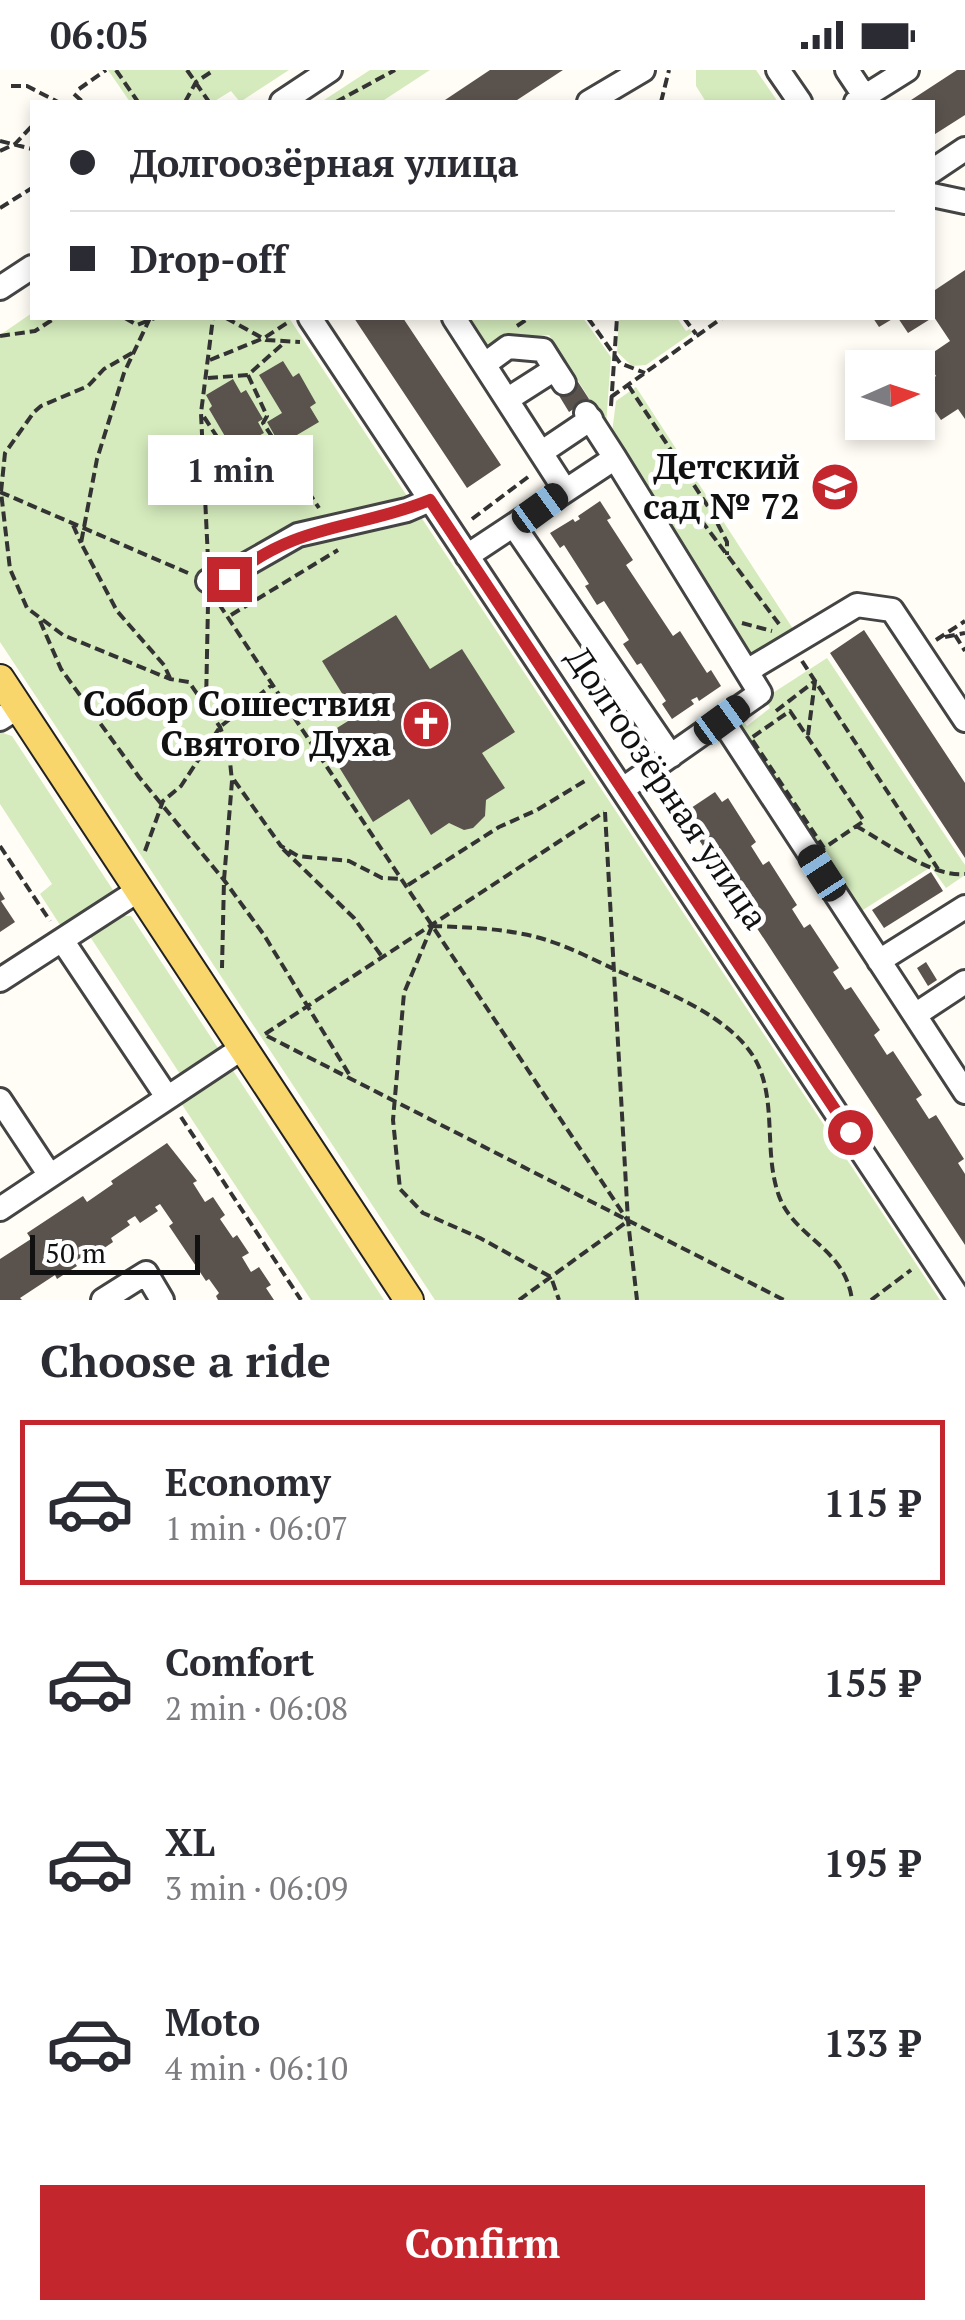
<!DOCTYPE html>
<html lang="en">
<head>
<meta charset="utf-8">
<style>
	:root { --surface:#fff; --page:#f2f2f3; --text:#2b2b33; --muted:#7c7c81; --line:#e1e1e2; --accent:#c4262e }
	body { margin:0; font-family:"PT Serif",serif; background:var(--page); color:var(--text); height:100vh; display:flex; flex-direction:column; font-size:38px; white-space:nowrap }
	* { box-sizing:border-box; margin:0 }
	p { font-size:32px; color:var(--muted) }
	.icon { flex:none; width:55px; height:55px; fill:none; stroke:currentColor; stroke-width:2; stroke-linecap:round; stroke-linejoin:round }
	.map { position:relative; height:1230px; overflow:hidden }
	.side { display:flex; flex-direction:column; background:var(--surface); flex:1 }
	.side>* { flex:none }
	.banner { position:absolute; left:30px; top:30px; width:905px; height:220px; border-radius:0px; box-shadow:0 5px 15px #0003; display:grid; align-content:center; height:220px; padding:0 40px; background:var(--surface) }
	.needle { width:65px; rotate:87deg }
	.buttons { position:absolute; left:845px; top:280px; display:grid; gap:20px }
	.buttons a { display:grid; place-items:center; width:90px; height:90px; border-radius:0px; background:var(--surface); box-shadow:0 5px 15px #0003; font-size:50px }
	.scale { position:absolute; left:30px; bottom:25px; width:170px; box-sizing:border-box; padding-left:10px; border:5px solid #111; border-top:0; font-size:28px; line-height:35px; white-space:nowrap; color:#111; -webkit-text-stroke:8px #fff; paint-order:stroke }
	.end { position:absolute; width:45px; height:45px; margin:-22px; border:12px solid #c4262e; background:#fff; box-shadow:0 0 0 5px #fff }
	.from { border-radius:50% }
	.bubble { position:absolute; height:70px; border-radius:0px; background:var(--surface); box-shadow:0 5px 15px #0003; font-size:32px; font-weight:700; line-height:70px; text-align:center }
	.car { position:absolute; width:30px; height:60px; margin:-30px -15px; border-radius:12px; box-shadow:0 0 8px 2px #0007; background:linear-gradient(#222 24%,#8ab4d8 0 40%,#222 0 76%,#8ab4d8 0 86%,#222 0) }
	.banner b { display:flex; align-items:center; gap:35px; height:95px; font-size:38px }
	.banner b+b { border-top:2px solid var(--line) }
	.banner i { width:25px; height:25px; background:var(--text) }
	ul { padding:0; list-style:none }
	li { display:flex; align-items:center; gap:30px; height:165px; margin:0 20px 15px; padding:0 20px; border:5px solid transparent; border-radius:0px }
	li div { flex:1 }
	li b { display:block; font-size:38px }
	li em { font-style:normal; font-weight:700 }
	li.current { border-color:var(--accent) }
	li>.icon { width:90px; height:90px; stroke-width:1.5 }
	h2 { padding:0 40px; font-size:45px; line-height:120px }
	.primary-button { display:flex; gap:20px; margin-top:auto; padding:20px 40px }
	.primary-button a { flex:1; height:115px; border-radius:0px; background:var(--accent); color:#fff; font-size:40px; font-weight:700; line-height:115px; text-align:center }
	.status { display:flex; justify-content:space-between; align-items:center; height:70px; padding:0 50px; background:var(--surface); direction:ltr }
	.status svg { height:28px; fill:currentColor }
	.map>svg:first-child { display:block }
	.green { fill:#d5ebbd }
	.building { fill:#5a524d }
	.lines { fill:none; stroke-linecap:round; stroke-linejoin:round }
	.minor-casing { stroke:#444; stroke-width:28 }
	.major-casing { stroke:#222; stroke-width:32 }
	.path { stroke:#333; stroke-width:4; stroke-dasharray:10 5; stroke-linecap:butt }
	.minor { stroke:#fff; stroke-width:22 }
	.major { stroke:#f9d66b; stroke-width:28 }
	.route { stroke:#c4262e; stroke-width:12 }
	.labels { text-anchor:middle; stroke-width:10; stroke-linejoin:round; paint-order:stroke }
	.poi-label { font-size:35px; font-weight:bold; fill:#111; stroke:#fff; text-anchor:end }
	.street-label { font-size:35px; fill:#111; stroke:#fff }
</style>
</head>
<body>
<div class="status"><b>06:05</b><svg viewBox="0 0 49 12"><path d="M0 12V9h3v3zM5 12V6h3v6zM10 12V3h3v9zM15 12V0h3v12zM26 1h20v11H26zM47 4h2v5h-2z"/></svg></div>
<div class="map">
<svg width="965" height="1230" viewBox="0 0 965 1230">
	<rect width="100%" height="100%" fill="#fffdf5"/>
	<path class="green" d="M108,0h181l-49,32 -9,-11 -18,11h-83z
		M370,0h60l-49,32h-60z
		M696,0h60l22,32h-72l-10,-16z
		M32,243v5h257l651,982h-505l-435,-658v-307z
		M466,248h117l28,39 -5,68 -57,-90 -41,4 -20,13z
		M619,248h58l9,13 4,-2 2,4 -46,32 -14,1 -15,-14z
		M636,317l161,248 -47,29 -138,-231 4,-32z
		M827,588l138,207v10l-19,13 -15,-21 -73,46 -126,-190 8,-6 7,9 23,-18 -5,-10z
		M0,662l12,4 101,154 -2,5 -49,33 -22,-34 12,-10 -52,-80z
		M116,846h15l89,135 -38,26 -93,-142z
		M232,999l152,231h-73l-130,-197z"/>
	<path class="building" d="M490,0h73l-49,32h-72z
		M957,0h8v45l-33,21v-34h-24z
		M965,200v149l-7,-10 -17,11 -22,-32 17,-12 -11,-18 25,-17 -18,-27v-22z
		M354,248h49l98,147 -34,23z
		M873,248h21l-15,9z
		M898,248h34l-24,15z
		M283,291l10,16 6,-4 17,30 -6,4 9,15 -39,23 -13,-23 15,-9 -23,-38z
		M233,309l8,14 5,-3 17,29 -5,3 6,11 -27,15 -7,-12 -4,2 -17,-29 3,-3 -6,-11z
		M578,312l11,17 -20,13 -11,-18z
		M600,431l11,17 -4,2 26,40 -7,5 47,71 7,-5 27,42 4,-3 10,16 -22,15 -2,-4 -6,3 3,4 -22,15 -10,-15 4,-3 -25,-38 -4,2 -14,-21 6,-4 -25,-39 -7,4 -12,-19 4,-2 -25,-39 -4,3 -10,-15 23,-14 2,3 5,-3 -2,-3z
		M396,545l34,54 32,-20 53,83 -33,21 23,35 -19,12 -1,16 -12,12 -9,2 -15,-7 -18,12 -22,-36 -36,23 -52,-84 35,-22 -34,-55z
		M864,560l101,153v75l-135,-205z
		M715,722l7,10 6,-4 28,44 -5,4 12,19 6,-4 28,44 -5,4 12,19 6,-4 29,44 -6,4 12,18 6,-3 29,43 -6,5 13,20 6,-4 29,44 -6,4 13,20 7,-4 28,44 -6,4 7,11v71l-283,-431z
		M931,802l12,19 -59,37 -12,-18z
		M0,821l5,8 -4,2 14,21 -15,10z
		M926,892l11,18 -9,6 -11,-18z
		M167,1073l30,38 -4,2 12,19 8,-5 12,18 -5,4 13,19 4,-3 12,18 -7,4 9,15 8,-5 12,18 -5,3 8,12h-56l-2,-4 3,-3 -10,-14 -3,2 -37,-55 4,-3 -13,-19 -5,3 3,4 -18,12 -5,-7 -8,5 3,4 -19,13 2,4 -19,13 -3,-4 -17,11 3,4 -20,13 -2,-4 -35,23 2,2h-22v-41l31,-20 -4,-6 56,-37 4,6 26,-18 -2,-3z"/>
	<g class="lines">
		<g class="minor-casing">
			<path id="minor" d="M778,0l22,32
				M847,0l18,27
				M282,32l48,-32
				M589,32l54,-32
				M856,32l51,-32
				M932,101l33,-22
				M932,125l33,7
				M0,218l32,-21
				M310,248l650,982
				M454,248l111,172
				M485,294l23,-17 35,3 12,19
				M508,329l47,-30 9,14
				M586,343l29,45
				M542,382l49,-33
				M514,456l157,230
				M467,486l148,-98 145,235 -137,96
				M208,511l21,-2 13,-12 56,-32 109,-25 23,-10
				M747,601l110,-66 35,5 73,110
				M0,649l19,-12
				M722,650l243,372
				M62,870l105,157
				M879,891l86,-54
				M0,910l139,-90
				M915,945l50,-33
				M0,1030l49,74
				M0,1139l244,-162
				M103,1230l43,-27 16,27"/>
		</g>
		<g class="major-casing">
			<path id="major" d="M0,609l409,621"/>
		</g>
		<path class="path" d="M116,0l22,32
			M187,0l22,32
			M11,16h16l31,16
			M79,19l27,-19
			M74,24l9,8
			M185,32l11,-20 18,-12
			M336,32l59,-32
			M661,32l8,-32
			M0,71l32,8
			M0,81l15,-7 17,-18
			M0,138l32,-20
			M125,248l12,7 18,-7
			M150,248l-26,55 -27,86 -16,84 36,68 47,54 6,13
			M164,248h5
			M226,248l40,22 34,2
			M588,248l32,45 25,10
			M684,248l12,16
			M517,256l12,-8
			M0,266l35,-5 20,-13
			M132,283l-28,16 -16,17 -47,20 -7,6 -29,41 -4,39 9,77 17,39 36,27 107,44 19,3 31,45 9,25 3,29 -8,99 -2,88
			M210,290l54,-22 23,-15
			M248,305l19,41 -4,7 56,85
			M208,308l40,-3 37,-33
			M628,315l83,126 16,31v13
			M611,327l111,-79
			M611,336l6,-88
			M204,347c14,20 30,54 60,51 6,-1 16,-7 22,-10
			M0,422l188,81
			M674,440h9l18,10 78,104
			M472,449l56,-42
			M73,455l8,18
			M208,489l-7,-146 12,-95
			M219,534l409,617
			M231,545l107,-65
			M40,551l21,48 78,108 85,103 40,55 85,139
			M742,553l30,8
			M955,565l10,16
			M945,567l20,-4
			M936,570l29,-19
			M802,591l136,208
			M206,634l2,-100
			M776,641l39,-30
			M790,641l74,110 -40,27 -73,-110z
			M808,665l7,-54
			M234,710l47,66 17,10 51,5 33,17 21,1
			M605,742l23,409 9,79
			M856,756c29,16 77,52 109,48
			M0,776l50,75
			M283,779l71,69 29,40
			M145,781l18,-50 18,-15 39,-59 53,-43
			M408,815l91,-58 38,-17 51,-31
			M432,856c31,1 61,2 91,8 33,6 63,22 93,36 47,21 121,47 143,97 17,40 5,88 20,129 16,43 66,51 73,104
			M432,856l-28,67 -11,127 7,69 23,24 57,25 71,39 8,23
			M265,964l339,-222
			M267,966l517,264
			M181,1047l120,183
			M519,1230l109,-79
			M871,1230l40,-30"/>
		<use href="#minor" class="minor"/>
		<use href="#major" class="major"/>
	</g>
	<g class="lines">
		<path class="route" d="M229,509c67,-57 128,-49 201,-79l420,632"/>
	</g>
	<defs>
		<g id="school-disc" transform="scale(2.5)"><circle r="9.5" fill="#c4262e" stroke="#fff"/><path d="M0-5L7-2L0 1L-7-2ZM-4 1L0 2.5L4 1V4Q0 6-4 4Z" fill="#fff"/></g>
		<g id="church-disc" transform="scale(2.5)"><circle r="9.5" fill="#c4262e" stroke="#fff"/><path d="M-1.2-6h2.4v3.5h3.3v2.4h-3.3V6h-2.4V-.1h-3.3v-2.4h3.3Z" fill="#fff"/></g>
	</defs>
	<g fill-rule="evenodd">
		<use href="#school-disc" x="835" y="417"/>
		<use href="#church-disc" x="426" y="654"/>
	</g>
	<g class="labels">
		<g class="poi-label">
			<text x="800" y="409">Детский<tspan x="800" dy="40">сад № 72</tspan></text>
			<text x="391" y="646">Собор Сошествия<tspan x="391" dy="40">Святого Духа</tspan></text>
		</g>
		<g class="street-label">
			<text transform="translate(667 718) rotate(56)" y="12">Долгоозёрная улица</text>
		</g>
	</g>
</svg>
<div class="buttons">
<a><svg class="needle" viewBox="-14 -14 28 28"><path d="M0-13l5 13h-10z" fill="#e53935"/><path d="M0 13l5-13h-10z" fill="#7c7c81"/></svg></a>
</div>
<div class="scale">50 m</div>
<i class="end from" style="left:850px;top:1062px"></i>
<i class="end" style="left:229px;top:509px"></i>
<div class="bubble" style="left:148px;top:365px;width:165px">1 min</div>
<i class="car" style="left:540px;top:438px;rotate:54deg"></i>
<i class="car" style="left:722px;top:650px;rotate:54deg"></i>
<i class="car" style="left:822px;top:803px;rotate:327deg"></i>
<div class="banner">
<b><i class="from"></i>Долгоозёрная улица</b>
<b><i></i>Drop-off</b>
</div>
</div>
<section class="side">
<h2>Choose a ride</h2>
<ul>
<li class="current"><svg class="icon" aria-label="car" viewBox="0 0 24 24"><path d="M5 17H2v-5l4-1 3-4h7l3 4 3 1v5h-3M9 17h6M6 11h13"/><circle cx="7" cy="17" r="2"/><circle cx="17" cy="17" r="2"/></svg><div><b>Economy</b><p>1 min · 06:07</p></div><em>115 ₽</em></li>
<li><svg class="icon" aria-label="car" viewBox="0 0 24 24"><path d="M5 17H2v-5l4-1 3-4h7l3 4 3 1v5h-3M9 17h6M6 11h13"/><circle cx="7" cy="17" r="2"/><circle cx="17" cy="17" r="2"/></svg><div><b>Comfort</b><p>2 min · 06:08</p></div><em>155 ₽</em></li>
<li><svg class="icon" aria-label="car" viewBox="0 0 24 24"><path d="M5 17H2v-5l4-1 3-4h7l3 4 3 1v5h-3M9 17h6M6 11h13"/><circle cx="7" cy="17" r="2"/><circle cx="17" cy="17" r="2"/></svg><div><b>XL</b><p>3 min · 06:09</p></div><em>195 ₽</em></li>
<li><svg class="icon" aria-label="car" viewBox="0 0 24 24"><path d="M5 17H2v-5l4-1 3-4h7l3 4 3 1v5h-3M9 17h6M6 11h13"/><circle cx="7" cy="17" r="2"/><circle cx="17" cy="17" r="2"/></svg><div><b>Moto</b><p>4 min · 06:10</p></div><em>133 ₽</em></li>
</ul>
<div class="primary-button"><a>Confirm</a></div>
</section>
</body>
</html>
